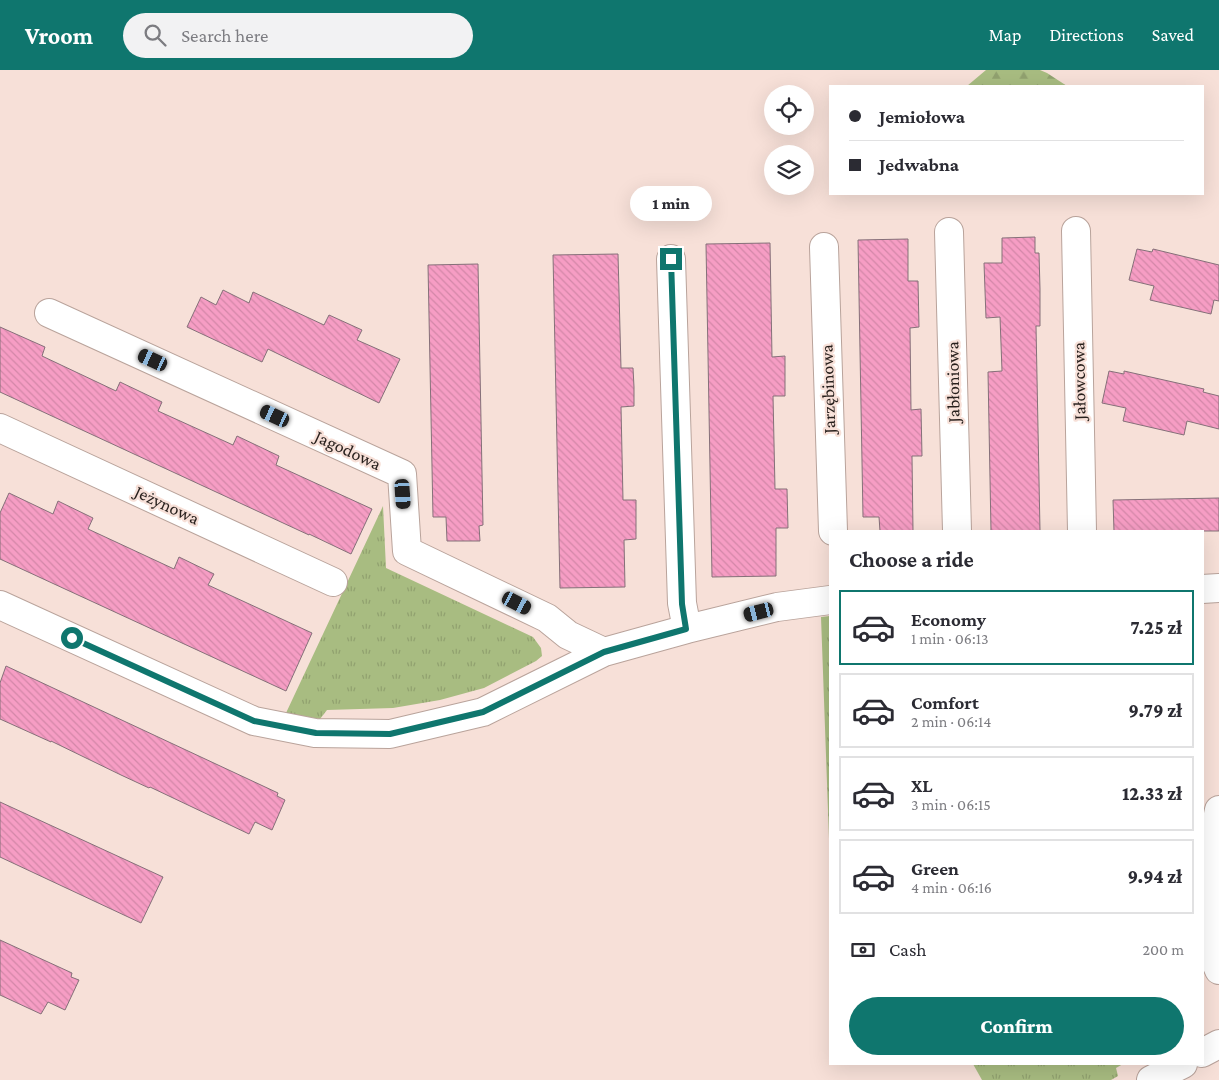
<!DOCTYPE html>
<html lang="en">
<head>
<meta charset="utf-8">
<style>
	:root { --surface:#fff; --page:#f2f2f3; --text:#2b2b33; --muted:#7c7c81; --line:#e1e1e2; --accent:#0f766e }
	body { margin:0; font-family:"Crimson Pro",serif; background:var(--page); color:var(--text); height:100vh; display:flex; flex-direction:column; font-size:19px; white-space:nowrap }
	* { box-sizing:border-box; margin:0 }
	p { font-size:16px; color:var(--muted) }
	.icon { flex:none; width:28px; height:28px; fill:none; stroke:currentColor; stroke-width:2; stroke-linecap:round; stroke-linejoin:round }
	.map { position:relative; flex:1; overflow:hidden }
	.details { position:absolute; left:829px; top:460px; width:375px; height:535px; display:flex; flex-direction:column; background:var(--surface); border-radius:0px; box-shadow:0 5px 20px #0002 }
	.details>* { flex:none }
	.hud { position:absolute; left:829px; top:15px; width:375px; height:110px; border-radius:0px; box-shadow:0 5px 20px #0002; display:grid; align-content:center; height:110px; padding:0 20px; background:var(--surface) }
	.tools { position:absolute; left:764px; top:15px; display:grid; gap:10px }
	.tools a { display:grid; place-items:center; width:50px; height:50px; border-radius:50%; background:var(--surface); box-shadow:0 5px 20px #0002; font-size:25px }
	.end { position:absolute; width:22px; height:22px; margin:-11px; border:6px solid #0f766e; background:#fff; box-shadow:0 0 0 2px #fff }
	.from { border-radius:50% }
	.bubble { position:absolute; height:35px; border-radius:18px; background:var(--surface); box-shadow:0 5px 20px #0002; font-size:16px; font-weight:800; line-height:35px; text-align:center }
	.car { position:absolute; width:15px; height:30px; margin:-15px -8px; border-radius:6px; box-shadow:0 0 4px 1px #0007; background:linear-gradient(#222 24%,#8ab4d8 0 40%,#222 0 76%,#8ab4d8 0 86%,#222 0) }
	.hud b { display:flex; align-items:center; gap:18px; height:48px; font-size:19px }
	.hud b+b { border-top:1px solid var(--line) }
	.hud i { width:12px; height:12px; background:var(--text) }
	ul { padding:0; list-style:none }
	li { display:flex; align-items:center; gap:15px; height:75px; margin:0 10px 8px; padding:0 10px; border:2px solid var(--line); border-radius:0px }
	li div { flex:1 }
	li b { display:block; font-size:19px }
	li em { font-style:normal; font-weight:800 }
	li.on { border-color:var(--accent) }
	li>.icon { width:45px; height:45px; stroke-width:1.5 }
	h2 { padding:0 20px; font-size:22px; line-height:60px }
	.pay { display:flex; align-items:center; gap:12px; height:55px; padding:0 20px; font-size:19px }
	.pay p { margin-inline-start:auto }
	.primary-button { display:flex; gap:10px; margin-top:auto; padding:10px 20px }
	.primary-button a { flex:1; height:58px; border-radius:30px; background:var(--accent); color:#fff; font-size:20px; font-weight:800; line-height:58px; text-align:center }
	header { display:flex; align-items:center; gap:30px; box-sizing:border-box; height:70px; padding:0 25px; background:var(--accent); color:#fff }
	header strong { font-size:24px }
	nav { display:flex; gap:28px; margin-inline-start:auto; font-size:18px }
	.search { width:350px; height:45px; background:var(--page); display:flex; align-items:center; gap:12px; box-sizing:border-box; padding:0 18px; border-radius:28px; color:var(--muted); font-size:19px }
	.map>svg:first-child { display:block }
	.grass { fill:url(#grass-tufts) }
	.forest { fill:url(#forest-firs) }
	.building { fill:url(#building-back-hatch); stroke:#857079 }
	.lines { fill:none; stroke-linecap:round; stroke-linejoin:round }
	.minor-casing { stroke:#b9a39b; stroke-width:30 }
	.tertiary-casing { stroke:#b9a39b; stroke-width:30 }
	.minor { stroke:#fff; stroke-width:28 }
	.tertiary { stroke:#fff; stroke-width:28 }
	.route { stroke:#0f766e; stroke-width:6 }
	.labels { text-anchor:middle; stroke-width:4.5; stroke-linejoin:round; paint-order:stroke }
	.street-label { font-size:18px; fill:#271f1c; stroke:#f7e0d8 }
</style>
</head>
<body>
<header>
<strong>Vroom</strong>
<div class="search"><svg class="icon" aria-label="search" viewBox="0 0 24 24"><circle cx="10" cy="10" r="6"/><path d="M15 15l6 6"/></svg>Search here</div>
<nav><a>Map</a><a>Directions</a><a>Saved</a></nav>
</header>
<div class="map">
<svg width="1219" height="1010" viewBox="0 0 1219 1010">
	<defs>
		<pattern id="grass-tufts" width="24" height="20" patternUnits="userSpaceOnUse" patternTransform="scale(1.25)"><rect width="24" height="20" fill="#a8bc81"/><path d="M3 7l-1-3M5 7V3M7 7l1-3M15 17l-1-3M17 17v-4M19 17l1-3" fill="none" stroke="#91a16f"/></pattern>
		<pattern id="forest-firs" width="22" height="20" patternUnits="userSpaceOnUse" patternTransform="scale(1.25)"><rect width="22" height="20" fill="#a8bc81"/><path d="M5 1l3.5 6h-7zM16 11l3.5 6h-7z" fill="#91a16f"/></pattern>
		<pattern id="building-back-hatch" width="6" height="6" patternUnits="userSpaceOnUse" patternTransform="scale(1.25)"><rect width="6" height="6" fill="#f69dc4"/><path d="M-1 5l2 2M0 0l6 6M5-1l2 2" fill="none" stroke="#d387a8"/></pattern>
	</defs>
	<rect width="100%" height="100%" fill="#f7e0d8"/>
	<path class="grass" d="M383,436l3,62 147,69 8,11 1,8 -6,5 -52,27 -44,12 -47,8 -66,2 -7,9 -34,-6z
		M830,546v250l-9,-249z
		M973,994h150l-7,4 2,8 -7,4h-129z"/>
	<path class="forest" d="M986,0h54l7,3 20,13h-100z"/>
	<path class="building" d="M1035,167v16h4l1,36v37h-4l4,205h-49l-3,-159 14,-1 -2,-54 -14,1 -2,-55h18v-25z
		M908,169v42h10l1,46 -9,1 1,82 10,-1 1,47h-10l1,75h-33l-1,-14h-16l-5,-277z
		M770,173l2,114 13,-1v40h-12l2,93h12l1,39h-12v48l-64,1 -6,-333z
		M1137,179l15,3 1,-3 66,16v36l-5,-1 -3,14 -61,-14 4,-14 -25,-6z
		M618,184l3,114h12l1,19v19l-13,1 2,93h13v39l-12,1 1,47 -65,1 -7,-333z
		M478,194l5,261 -4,1 1,15h-33l-1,-24h-13l-5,-252z
		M223,220l26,13 4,-11 71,33 5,-10 33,15 -5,10 43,19 -21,44 -111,-54 -6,13 -75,-35 14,-30 15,8z
		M0,257l45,20 -3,9 74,35 4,-9 42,20 -4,9 75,34 4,-9 42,20 -3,9 96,44 -21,45 -42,-20v1l-309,-143z
		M1109,301l15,3v-3l80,18 -1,3 16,4v33l-32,-8 -3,14 -61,-14 3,-13 -24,-5z
		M9,423l44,21 5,-13 35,17 -5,11 86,40 5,-12 35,17 -6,11 104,48 -26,58 -286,-132v-46z
		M1219,428v33h-105l-1,-31z
		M6,596l272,127 -1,3 8,4 -13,30 -17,-8 -6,12 -99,-47 -1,1 -28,-13 -70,-34v1l-51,-23v-36z
		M0,732l163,75 -22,46 -141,-66z
		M0,870l72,33 -1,4 8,3 -14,30 -17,-8 -7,12 -41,-19z"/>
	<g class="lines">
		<g class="minor-casing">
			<path id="minor" d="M1076,161l6,300
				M949,162l8,299
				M824,177l9,284
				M671,189l11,344 5,26
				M49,243l353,161 5,77 140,67 21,17 36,17
				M0,358l333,154
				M1202,519l17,-1
				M0,535l254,116 61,12 75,1 93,-22 121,-60 83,-23 90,-22 53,-7
				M1219,740c-11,45 -20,119 0,160"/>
		</g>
		<g class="tertiary-casing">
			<path id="tertiary" d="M1202,983l17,-9
				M1151,1010l32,-16"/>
		</g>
		<use href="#minor" class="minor"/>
		<use href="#tertiary" class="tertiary"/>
	</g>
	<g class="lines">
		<path class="route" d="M72,568l182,83 62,12 74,1 93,-22 121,-60 82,-23 -4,-25 -11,-345"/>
	</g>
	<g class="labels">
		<g class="street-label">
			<text transform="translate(1079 311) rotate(-91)" y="6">Jałowcowa</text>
			<text transform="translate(953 312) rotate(-91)" y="6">Jabłoniowa</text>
			<text transform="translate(828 319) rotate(-92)" y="6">Jarzębinowa</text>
			<text transform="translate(348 380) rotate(25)" y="6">Jagodowa</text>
			<text transform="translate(167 435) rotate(25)" y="6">Jeżynowa</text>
		</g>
	</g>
</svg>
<div class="tools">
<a><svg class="icon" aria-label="locate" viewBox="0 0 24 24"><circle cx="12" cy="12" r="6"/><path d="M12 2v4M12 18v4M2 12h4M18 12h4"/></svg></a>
<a><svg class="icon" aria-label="layers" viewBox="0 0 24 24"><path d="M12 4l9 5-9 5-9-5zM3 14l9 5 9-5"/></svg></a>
</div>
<i class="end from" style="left:72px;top:568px"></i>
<i class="end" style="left:671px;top:189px"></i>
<div class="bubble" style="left:630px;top:116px;width:82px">1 min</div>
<i class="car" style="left:153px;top:290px;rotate:295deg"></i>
<i class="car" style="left:275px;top:346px;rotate:295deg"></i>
<i class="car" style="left:403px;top:424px;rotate:176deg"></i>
<i class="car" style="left:517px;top:533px;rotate:117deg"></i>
<i class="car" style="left:759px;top:542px;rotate:256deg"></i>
<div class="hud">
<b><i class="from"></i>Jemiołowa</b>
<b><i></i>Jedwabna</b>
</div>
<section class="details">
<h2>Choose a ride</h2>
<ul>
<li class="on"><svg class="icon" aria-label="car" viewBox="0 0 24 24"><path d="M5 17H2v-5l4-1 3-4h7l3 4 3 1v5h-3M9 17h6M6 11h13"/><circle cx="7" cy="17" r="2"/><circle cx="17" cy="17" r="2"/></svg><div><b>Economy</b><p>1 min · 06:13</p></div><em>7.25 zł</em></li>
<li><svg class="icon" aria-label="car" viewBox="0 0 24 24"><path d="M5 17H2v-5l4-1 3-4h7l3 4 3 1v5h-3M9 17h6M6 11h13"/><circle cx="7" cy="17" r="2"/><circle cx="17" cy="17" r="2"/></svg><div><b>Comfort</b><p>2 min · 06:14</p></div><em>9.79 zł</em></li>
<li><svg class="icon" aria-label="car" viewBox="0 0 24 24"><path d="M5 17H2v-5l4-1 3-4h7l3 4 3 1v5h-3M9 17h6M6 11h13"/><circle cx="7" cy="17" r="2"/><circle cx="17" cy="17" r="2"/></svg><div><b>XL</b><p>3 min · 06:15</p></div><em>12.33 zł</em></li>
<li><svg class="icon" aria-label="car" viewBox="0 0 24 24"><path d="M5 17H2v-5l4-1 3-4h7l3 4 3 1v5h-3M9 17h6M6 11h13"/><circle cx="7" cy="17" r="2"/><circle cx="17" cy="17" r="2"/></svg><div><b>Green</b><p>4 min · 06:16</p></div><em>9.94 zł</em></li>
</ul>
<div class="pay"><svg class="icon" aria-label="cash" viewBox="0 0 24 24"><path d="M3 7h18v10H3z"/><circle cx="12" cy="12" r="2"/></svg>Cash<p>200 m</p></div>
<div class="primary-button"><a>Confirm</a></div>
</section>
</div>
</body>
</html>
